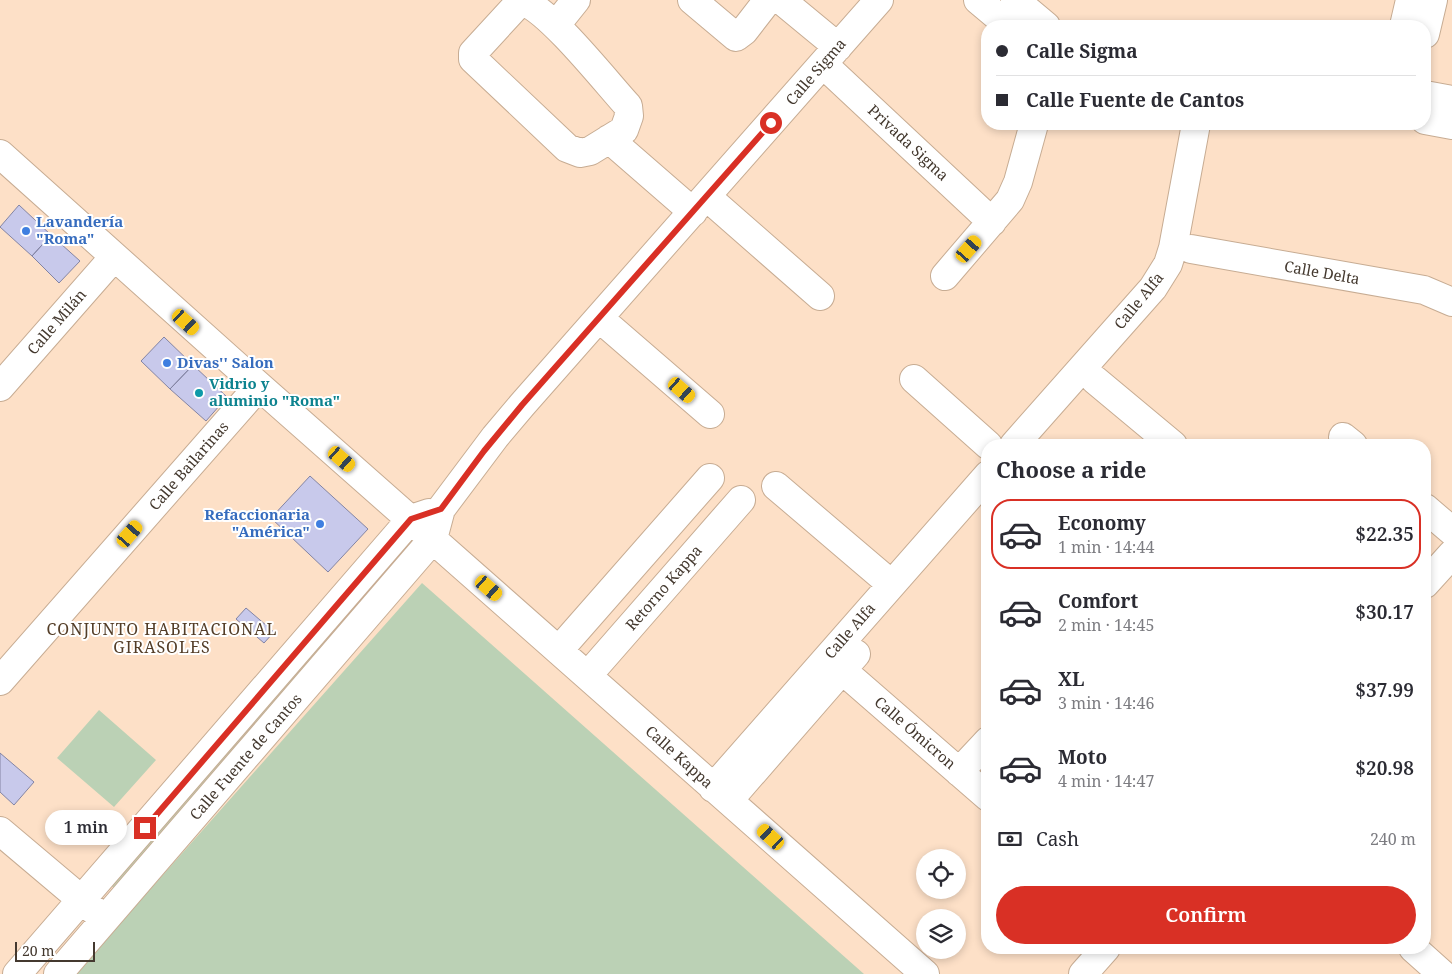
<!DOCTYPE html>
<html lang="en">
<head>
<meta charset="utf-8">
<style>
	:root { --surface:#fff; --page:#f7f7f7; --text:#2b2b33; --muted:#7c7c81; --line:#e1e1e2; --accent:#d93025 }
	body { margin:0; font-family:"Noto Serif",serif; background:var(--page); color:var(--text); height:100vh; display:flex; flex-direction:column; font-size:19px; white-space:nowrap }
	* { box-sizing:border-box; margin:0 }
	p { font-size:16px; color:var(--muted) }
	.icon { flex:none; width:28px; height:28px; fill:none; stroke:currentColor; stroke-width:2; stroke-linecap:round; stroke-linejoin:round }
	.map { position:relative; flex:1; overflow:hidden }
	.sheet { position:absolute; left:981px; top:439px; width:450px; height:515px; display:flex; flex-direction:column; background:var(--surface); border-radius:20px; box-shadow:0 2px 8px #0003 }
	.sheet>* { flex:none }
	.top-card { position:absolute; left:981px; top:20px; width:450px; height:110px; border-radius:20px; box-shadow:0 2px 8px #0003; display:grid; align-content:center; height:110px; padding:0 15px; background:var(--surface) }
	.tools { position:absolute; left:916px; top:849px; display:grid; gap:10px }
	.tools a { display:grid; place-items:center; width:50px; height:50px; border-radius:50%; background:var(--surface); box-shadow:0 2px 8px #0003; font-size:25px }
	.scale { position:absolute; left:15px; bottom:12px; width:80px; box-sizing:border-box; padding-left:5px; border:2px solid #44392f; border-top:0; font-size:14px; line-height:18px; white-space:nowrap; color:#44392f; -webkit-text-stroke:4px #fff; paint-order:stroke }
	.end { position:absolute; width:22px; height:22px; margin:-11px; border:6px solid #d93025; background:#fff; box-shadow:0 0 0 2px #fff }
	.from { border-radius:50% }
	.bubble { position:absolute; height:35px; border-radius:18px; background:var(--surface); box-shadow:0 2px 8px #0003; font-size:16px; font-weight:600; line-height:35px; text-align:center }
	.car { position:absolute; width:15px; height:30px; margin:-15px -8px; border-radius:6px; box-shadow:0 0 4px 1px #0007; background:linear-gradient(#f5c518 24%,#345 0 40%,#f5c518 0 76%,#345 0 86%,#f5c518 0) }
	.top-card b { display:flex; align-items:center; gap:18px; height:48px; font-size:19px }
	.top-card b+b { border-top:1px solid var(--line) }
	.top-card i { width:12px; height:12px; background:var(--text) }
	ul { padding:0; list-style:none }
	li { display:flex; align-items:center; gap:15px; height:70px; margin:0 10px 8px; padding:0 5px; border:2px solid transparent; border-radius:20px }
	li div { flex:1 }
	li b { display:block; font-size:19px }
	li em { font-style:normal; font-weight:600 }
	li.on { border-color:var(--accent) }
	li>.icon { width:45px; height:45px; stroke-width:1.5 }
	h2 { padding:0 15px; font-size:22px; line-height:60px }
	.pay { display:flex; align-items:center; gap:12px; height:55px; padding:0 15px; font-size:19px }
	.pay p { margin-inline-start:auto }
	.button { display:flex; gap:10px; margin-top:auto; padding:10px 15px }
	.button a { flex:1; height:58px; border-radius:30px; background:var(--accent); color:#fff; font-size:20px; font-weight:600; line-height:58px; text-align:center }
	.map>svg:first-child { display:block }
	.green { fill:#bbd1b5 }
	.building { fill:#c8c9eb; stroke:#8384a3 }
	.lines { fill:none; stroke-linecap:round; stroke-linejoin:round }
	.minor-casing { stroke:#c7ac93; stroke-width:30 }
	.minor { stroke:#fff; stroke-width:28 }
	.route { stroke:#d93025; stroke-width:6 }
	.shop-dot { fill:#3f7fe0; stroke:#fff; stroke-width:2 }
	.culture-dot { fill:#0f9aa8; stroke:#fff; stroke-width:2 }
	.labels { text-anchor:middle; stroke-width:4; stroke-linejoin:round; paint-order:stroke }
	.street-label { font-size:15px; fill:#44392f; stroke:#fff }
	.shop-label { font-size:15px; font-weight:bold; fill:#366cbe; stroke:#fff; text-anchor:start }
	.culture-label { font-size:15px; font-weight:bold; fill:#0d838f; stroke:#fff; text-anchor:start }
	.neighbourhood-label { font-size:16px; letter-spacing:1px; fill:#533d27; stroke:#fff }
</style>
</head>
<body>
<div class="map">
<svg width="1452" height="974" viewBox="0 0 1452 974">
	<rect width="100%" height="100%" fill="#fde0c7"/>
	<path class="green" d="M381,569l9,9 -274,312 -9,-8z
		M422,583l442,391h-789z
		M99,710l57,50 -42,47 -57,-49z"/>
	<path class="building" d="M19,205l32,30 -19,21 -32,-29z
		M51,235l29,26 -21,22 -27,-27z
		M164,337l29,28 -23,24 -29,-28z
		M193,365l34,32 -21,24 -36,-32z
		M310,476l58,53 -40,43 -57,-54z
		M246,608l28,24 -10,11 -28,-24z
		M0,753l34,29 -20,23 -14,-13z"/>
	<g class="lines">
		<g class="minor-casing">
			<path id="minor" d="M692,0l44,37 8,-6 24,-31
				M781,0l57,47
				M978,0l31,26
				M1015,0l31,26
				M524,2c27,10 82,80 104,104l1,10 -5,14 -34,21 -10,2 -13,-5 -94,-89v-6l45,-49z
				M556,25l20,-25
				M1404,26l6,-26
				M1425,34l8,-34
				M823,64l169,158
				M1425,95l27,5
				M1425,120l27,5
				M609,139l84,73
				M0,154l259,232 666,588
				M707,197l113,99
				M1191,249l233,41 28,12
				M945,276l65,-76 8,-18 16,-58
				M599,318l111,96
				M914,379l74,66
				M1095,380l78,65
				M0,387l114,-130
				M1343,437l10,8
				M1014,445l139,-157 15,-24 5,-16 23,-124
				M776,486l115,98
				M1425,508l27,23
				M1425,584l27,-30
				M559,650l151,-172
				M842,670l146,127
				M588,675l153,-175
				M0,681l259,-295
				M959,772l29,-31
				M713,788l275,-313
				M729,800l127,-146
				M0,831l96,81
				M1413,948l29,26
				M17,974l394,-455 18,-6
				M58,974l375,-435 8,-30 54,-72 27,-32 357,-405
				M1083,974l23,-26"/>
		</g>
		<use href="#minor" class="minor"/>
	</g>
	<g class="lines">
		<path class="route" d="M145,828l266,-309 30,-10 43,-58 38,-46 249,-282"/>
	</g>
	<g class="shop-dot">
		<circle cx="26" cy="231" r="5"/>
		<circle cx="167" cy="363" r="5"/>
		<circle cx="320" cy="524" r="5"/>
	</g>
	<circle class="culture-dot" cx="199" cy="393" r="5"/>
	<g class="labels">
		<g class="street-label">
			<text transform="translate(816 72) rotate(-49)" y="5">Calle Sigma</text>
			<text transform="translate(908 143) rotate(43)" y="5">Privada Sigma</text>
			<text transform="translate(1322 273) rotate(10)" y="5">Calle Delta</text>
			<text transform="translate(1139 301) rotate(-51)" y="5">Calle Alfa</text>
			<text transform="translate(57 322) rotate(-49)" y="5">Calle Milán</text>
			<text transform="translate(189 466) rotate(-49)" y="5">Calle Bailarinas</text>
			<text transform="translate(664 588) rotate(-49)" y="5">Retorno Kappa</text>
			<text transform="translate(850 631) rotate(-49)" y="5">Calle Alfa</text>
			<text transform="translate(915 733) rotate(41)" y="5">Calle Ómicron</text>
			<text transform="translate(246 757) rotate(-49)" y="5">Calle Fuente de Cantos</text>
			<text transform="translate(679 757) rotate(42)" y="5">Calle Kappa</text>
		</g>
		<g class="shop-label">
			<text x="36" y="227">Lavandería<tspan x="36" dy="17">"Roma"</tspan></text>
			<text x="177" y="368">Divas'' Salon</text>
			<text x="310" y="520" text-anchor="end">Refaccionaria<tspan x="310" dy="17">"América"</tspan></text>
		</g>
		<g class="culture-label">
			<text x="209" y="389">Vidrio y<tspan x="209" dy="17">aluminio "Roma"</tspan></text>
		</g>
		<g class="neighbourhood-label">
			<text x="162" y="635">CONJUNTO HABITACIONAL<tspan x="162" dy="18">GIRASOLES</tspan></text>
		</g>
	</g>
</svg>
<div class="tools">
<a><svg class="icon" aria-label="locate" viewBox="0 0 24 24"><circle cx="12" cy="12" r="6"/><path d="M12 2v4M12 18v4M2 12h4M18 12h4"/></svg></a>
<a><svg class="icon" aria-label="layers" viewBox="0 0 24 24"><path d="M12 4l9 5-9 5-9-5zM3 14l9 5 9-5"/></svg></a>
</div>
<div class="scale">20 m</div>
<i class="end from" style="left:771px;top:123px"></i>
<i class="end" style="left:145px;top:828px"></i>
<div class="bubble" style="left:45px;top:810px;width:82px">1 min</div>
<i class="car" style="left:969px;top:249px;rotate:41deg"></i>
<i class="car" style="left:186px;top:322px;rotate:132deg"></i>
<i class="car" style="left:682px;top:390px;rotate:131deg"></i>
<i class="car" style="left:342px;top:459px;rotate:131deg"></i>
<i class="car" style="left:130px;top:534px;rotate:41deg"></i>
<i class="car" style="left:489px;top:588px;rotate:131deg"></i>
<i class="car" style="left:771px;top:837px;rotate:312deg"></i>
<div class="top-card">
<b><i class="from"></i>Calle Sigma</b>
<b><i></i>Calle Fuente de Cantos</b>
</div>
<section class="sheet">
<h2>Choose a ride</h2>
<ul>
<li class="on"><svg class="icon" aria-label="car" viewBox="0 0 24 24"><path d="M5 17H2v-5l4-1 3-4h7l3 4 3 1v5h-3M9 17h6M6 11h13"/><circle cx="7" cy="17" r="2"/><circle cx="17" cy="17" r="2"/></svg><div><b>Economy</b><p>1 min · 14:44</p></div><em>$22.35</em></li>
<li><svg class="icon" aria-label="car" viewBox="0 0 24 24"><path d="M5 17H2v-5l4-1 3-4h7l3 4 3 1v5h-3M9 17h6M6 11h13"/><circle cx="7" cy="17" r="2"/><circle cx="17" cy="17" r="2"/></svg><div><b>Comfort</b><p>2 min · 14:45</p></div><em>$30.17</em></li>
<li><svg class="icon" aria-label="car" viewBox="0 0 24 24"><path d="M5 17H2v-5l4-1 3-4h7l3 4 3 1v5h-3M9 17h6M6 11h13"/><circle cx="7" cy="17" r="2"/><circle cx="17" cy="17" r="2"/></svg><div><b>XL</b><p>3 min · 14:46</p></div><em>$37.99</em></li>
<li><svg class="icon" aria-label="car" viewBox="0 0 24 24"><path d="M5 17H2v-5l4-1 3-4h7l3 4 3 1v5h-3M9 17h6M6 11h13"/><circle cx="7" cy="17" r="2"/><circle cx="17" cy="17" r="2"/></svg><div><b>Moto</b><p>4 min · 14:47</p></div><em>$20.98</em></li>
</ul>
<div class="pay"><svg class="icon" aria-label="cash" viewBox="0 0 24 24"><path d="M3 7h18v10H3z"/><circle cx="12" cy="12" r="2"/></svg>Cash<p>240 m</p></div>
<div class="button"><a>Confirm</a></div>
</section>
</div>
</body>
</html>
